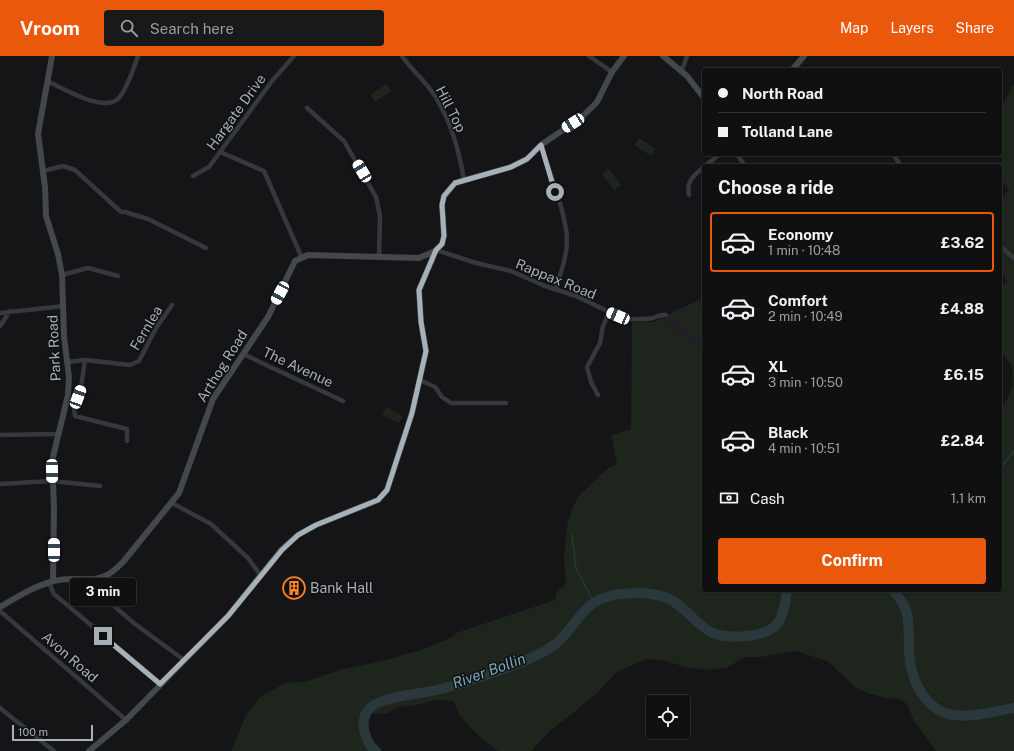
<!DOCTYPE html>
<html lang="en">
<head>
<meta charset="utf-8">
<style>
	:root { --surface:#101011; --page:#19191a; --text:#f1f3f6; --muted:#9c9d9f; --line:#303031; --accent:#ea580c }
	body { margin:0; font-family:"Public Sans",sans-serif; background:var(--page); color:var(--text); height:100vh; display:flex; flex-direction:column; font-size:15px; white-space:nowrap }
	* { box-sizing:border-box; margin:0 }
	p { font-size:13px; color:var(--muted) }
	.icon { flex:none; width:22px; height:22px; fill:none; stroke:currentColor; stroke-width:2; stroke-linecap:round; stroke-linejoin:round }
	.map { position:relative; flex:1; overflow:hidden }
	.sheet { position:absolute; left:702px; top:108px; width:300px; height:428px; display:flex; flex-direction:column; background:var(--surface); border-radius:4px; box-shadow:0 1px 3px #0004,0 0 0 1px var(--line) }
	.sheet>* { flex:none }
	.guide { position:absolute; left:702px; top:12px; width:300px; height:88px; border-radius:4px; box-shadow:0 1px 3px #0004,0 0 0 1px var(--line); display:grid; align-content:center; height:88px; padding:0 16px; background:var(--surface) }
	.tools { position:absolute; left:646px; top:639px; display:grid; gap:8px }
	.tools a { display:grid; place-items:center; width:44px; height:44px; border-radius:4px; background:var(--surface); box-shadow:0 1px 3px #0004,0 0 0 1px var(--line); font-size:20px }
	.scale { position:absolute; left:12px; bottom:10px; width:81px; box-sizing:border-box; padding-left:4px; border:2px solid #a5b0b8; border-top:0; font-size:11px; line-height:14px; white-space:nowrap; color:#a5b0b8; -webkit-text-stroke:3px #101012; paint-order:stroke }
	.end { position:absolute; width:18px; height:18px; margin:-9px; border:5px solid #a5b0b8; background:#111; box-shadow:0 0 0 2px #111 }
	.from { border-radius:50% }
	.bubble { position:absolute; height:28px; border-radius:4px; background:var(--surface); box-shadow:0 1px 3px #0004,0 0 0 1px var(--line); font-size:13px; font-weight:700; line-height:28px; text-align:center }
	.car { position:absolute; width:12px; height:24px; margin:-12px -6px; border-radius:5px; box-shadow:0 0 3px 1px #0007; background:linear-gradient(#fff 24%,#345 0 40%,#fff 0 76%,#345 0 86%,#fff 0) }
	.guide b { display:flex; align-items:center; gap:14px; height:38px; font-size:15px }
	.guide b+b { border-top:1px solid var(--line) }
	.guide i { width:10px; height:10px; background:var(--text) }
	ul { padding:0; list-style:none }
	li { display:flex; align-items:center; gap:12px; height:60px; margin:0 8px 6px; padding:0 8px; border:2px solid transparent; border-radius:4px }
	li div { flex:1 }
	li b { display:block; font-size:15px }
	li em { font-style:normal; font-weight:700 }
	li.selected { border-color:var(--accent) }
	li>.icon { width:36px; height:36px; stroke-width:1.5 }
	h2 { padding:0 16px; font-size:18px; line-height:48px }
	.pay { display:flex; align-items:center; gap:10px; height:44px; padding:0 16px; font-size:15px }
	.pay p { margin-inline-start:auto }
	.cta { display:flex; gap:8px; margin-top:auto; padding:8px 16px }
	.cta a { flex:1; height:46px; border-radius:4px; background:var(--accent); color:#fff; font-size:16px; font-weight:700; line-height:46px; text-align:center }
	header { display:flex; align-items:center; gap:24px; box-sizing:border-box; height:56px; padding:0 20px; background:var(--accent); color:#fff }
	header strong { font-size:19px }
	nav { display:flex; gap:22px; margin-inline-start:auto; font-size:14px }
	.search { width:280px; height:36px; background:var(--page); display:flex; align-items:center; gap:10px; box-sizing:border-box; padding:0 14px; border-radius:4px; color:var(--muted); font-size:15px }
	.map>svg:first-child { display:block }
	.built { fill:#212124 }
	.green { fill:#1d251c }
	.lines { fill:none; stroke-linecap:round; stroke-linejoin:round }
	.stream { stroke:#2a383c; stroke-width:1.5 }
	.river { stroke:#2a383c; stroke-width:10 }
	.street { stroke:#35383c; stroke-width:4.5 }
	.secondary { stroke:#43484d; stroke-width:6 }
	.route { stroke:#a5b0b8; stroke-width:5 }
	.labels { text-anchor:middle; stroke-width:3; stroke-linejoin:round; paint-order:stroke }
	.street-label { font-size:14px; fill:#a5b0b8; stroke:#101012 }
	.poi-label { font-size:14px; fill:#a5b0b8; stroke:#101012; text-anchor:start }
	.water-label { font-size:15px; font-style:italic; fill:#79a8b7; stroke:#101012 }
</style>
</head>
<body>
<header>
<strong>Vroom</strong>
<div class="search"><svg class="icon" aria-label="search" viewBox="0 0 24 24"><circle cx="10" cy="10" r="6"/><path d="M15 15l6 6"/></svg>Search here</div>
<nav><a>Map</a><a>Layers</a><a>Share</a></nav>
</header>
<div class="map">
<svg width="1014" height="695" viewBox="0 0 1014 695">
	<rect width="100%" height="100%" fill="#151517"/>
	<path class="built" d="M704,241v49l-10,-2 -35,-25z"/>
	<path class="green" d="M386,28l5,7 -16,11 -5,-7z
		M1014,28v667h-78l-22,-30 -7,-17 -7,-5 -14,-1 -16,-4 -16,-8 -27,-25 -32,-10 -34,6h-16l-19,11 -19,2 -22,-3 -23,-7 -15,-1 -30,13 -21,22 -47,38 -18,19h-33c-15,-11 -41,-32 -44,-50l-18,-1 -20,5 -18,2 -10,6 -14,1 -6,-4c-4,12 -6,36 10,41h-147l15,-36 14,-18 25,-14 23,-2 31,-11 43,-9 39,-11 32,-13 3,-4 99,-33 1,-7 10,-10 -2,-28 4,-35 9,-22 30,-29 10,-5 -6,-29 20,-6 1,-107h22l5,-3 35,25 10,2v244h296v-182l8,-10 5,-13 -1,-19 -12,-16v-63l7,-5 -7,-13v-69l9,-10 -9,-10v-14h-2l4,-6 -4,-6h2v-45z
		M639,82l17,11 -5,7 -17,-11z
		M609,113l12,16 -7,5 -12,-16z
		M697,247l4,6h3v29l-15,-7 -17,-15z
		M386,351l17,9 -4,7 -17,-8z"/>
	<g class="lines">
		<path class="stream" d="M1000,413l14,-18
			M572,479l4,33 18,35"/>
		<path class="river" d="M893,534c4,6 11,13 13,20 5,16 1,35 4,52 4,23 17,49 43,53 20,3 42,-4 61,-7
			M376,695c-11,-8 -17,-29 -8,-41 11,-14 53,-16 69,-20 24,-6 47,-14 69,-22 15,-5 43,-17 54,-28 19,-19 24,-39 54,-45 17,-3 37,-3 53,3 18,7 28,27 46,35 15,6 53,5 64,-9 6,-8 9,-24 10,-34"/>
		<path class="street" d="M402,0c8,12 19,21 28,33 19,26 29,60 34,91
			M589,0l23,16
			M682,14l5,-14
			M47,25c16,7 57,33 72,17 9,-11 14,-28 19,-42
			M307,52l37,33 32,56 4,19 -1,41
			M541,89c8,26 26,71 26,96 0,17 -7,33 -11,48
			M220,96l44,19 37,85
			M737,98l8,12
			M893,98l8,12
			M705,110l15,-12
			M43,115l20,-5 12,4 46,42h4l23,7 58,29
			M193,120l16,-9 63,-86 22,-25
			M689,139c-3,-14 5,-20 15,-28
			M1000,190l14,12
			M436,194l40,13 35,8 34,15 31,10 50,24c9,-2 19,0 27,-2 5,-2 9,-4 13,-3
			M62,219l26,-7 30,8
			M0,257l64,-7
			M0,270l10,-15
			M243,298l100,47
			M85,304l-4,27 -7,20 1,9 52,13v12
			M67,306l18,-2 45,5 9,-4 17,-33 16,-23
			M420,324l15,7 7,10 9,6h55
			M598,339l-7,-13 -4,-15 13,-24 3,-17 6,-13
			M0,379l57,-1
			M0,428l52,-3 48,5
			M172,447l39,21 37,34 13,18
			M87,525l7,8 41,35 49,36
			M49,527l5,11 107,90
			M0,555l126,109
			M0,652l54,43"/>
		<path class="secondary" d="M52,0l-14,78 7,53 1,29 12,38 4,21 2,61 5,41 -1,18 -16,66 2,46 -1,74
			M663,0l24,20 17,22
			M792,14l12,-14
			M0,551c17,-10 34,-21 54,-26 29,-7 43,9 69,-19l56,-69 34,-94 55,-82 27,-56 13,-6 111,3 16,-7
			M89,695l37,-31 102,-104 54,-67 16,-14 18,-10 62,-25 9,-10 25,-77 14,-62 -5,-29 -2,-32 17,-40 6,-6 2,-8 -2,-31 2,-9 11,-13 56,-16 16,-8 14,-14 41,-28 15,-15 15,-30 12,-16"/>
	</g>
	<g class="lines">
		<path class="route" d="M103,580l57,48 68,-68 54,-66 16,-15 18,-10 62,-25 9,-10 25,-77 14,-62 -5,-29 -2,-32 17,-40 6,-6 2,-8 -2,-31 2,-9 11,-13 56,-16 16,-8 14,-14 14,47"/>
	</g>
	<defs>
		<g id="building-ring" transform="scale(1.15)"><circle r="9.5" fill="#101012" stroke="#ff8325" stroke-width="1.5"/><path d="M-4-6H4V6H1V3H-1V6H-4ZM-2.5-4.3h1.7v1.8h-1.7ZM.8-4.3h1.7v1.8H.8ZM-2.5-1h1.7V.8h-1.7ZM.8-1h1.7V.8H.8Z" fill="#ff8325"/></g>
	</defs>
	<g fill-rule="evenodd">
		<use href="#building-ring" x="294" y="532"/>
	</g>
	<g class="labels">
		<g class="street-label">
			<text transform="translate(451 53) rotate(63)" y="5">Hill Top</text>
			<text transform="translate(236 56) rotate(-54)" y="5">Hargate Drive</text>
			<text transform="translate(556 223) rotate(22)" y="5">Rappax Road</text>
			<text transform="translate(146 272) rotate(-59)" y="5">Fernlea</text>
			<text transform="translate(54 292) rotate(-93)" y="5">Park Road</text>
			<text transform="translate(222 310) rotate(-58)" y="5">Arthog Road</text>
			<text transform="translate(298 311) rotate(25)" y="5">The Avenue</text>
			<text transform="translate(70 601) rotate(41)" y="5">Avon Road</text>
		</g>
		<g class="poi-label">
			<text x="310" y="537">Bank Hall</text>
		</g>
		<g class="water-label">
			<text transform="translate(489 615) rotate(-20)" y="5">River Bollin</text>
		</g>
	</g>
</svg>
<div class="tools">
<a><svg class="icon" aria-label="locate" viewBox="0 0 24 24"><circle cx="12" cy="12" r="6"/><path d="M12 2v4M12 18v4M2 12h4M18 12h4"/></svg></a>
</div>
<div class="scale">100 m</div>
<i class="end from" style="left:555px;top:136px"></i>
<i class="end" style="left:103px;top:580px"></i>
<div class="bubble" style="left:70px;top:522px;width:66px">3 min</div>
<i class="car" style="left:573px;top:67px;rotate:237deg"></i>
<i class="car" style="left:362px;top:115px;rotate:329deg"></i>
<i class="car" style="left:280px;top:237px;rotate:208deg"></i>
<i class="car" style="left:618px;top:260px;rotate:293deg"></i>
<i class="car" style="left:78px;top:341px;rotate:20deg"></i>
<i class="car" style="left:52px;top:415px;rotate:179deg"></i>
<i class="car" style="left:54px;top:494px;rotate:0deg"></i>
<div class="guide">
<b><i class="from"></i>North Road</b>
<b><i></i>Tolland Lane</b>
</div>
<section class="sheet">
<h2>Choose a ride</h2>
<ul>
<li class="selected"><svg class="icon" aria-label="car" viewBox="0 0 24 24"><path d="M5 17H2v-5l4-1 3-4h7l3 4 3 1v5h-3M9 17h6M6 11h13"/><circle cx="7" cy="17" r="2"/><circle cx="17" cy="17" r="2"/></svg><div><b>Economy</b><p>1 min · 10:48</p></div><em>£3.62</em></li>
<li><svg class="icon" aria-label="car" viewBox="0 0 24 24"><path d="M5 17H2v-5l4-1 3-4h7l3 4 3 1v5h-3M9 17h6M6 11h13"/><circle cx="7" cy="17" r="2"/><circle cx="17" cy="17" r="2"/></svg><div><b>Comfort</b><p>2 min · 10:49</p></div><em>£4.88</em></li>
<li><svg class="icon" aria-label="car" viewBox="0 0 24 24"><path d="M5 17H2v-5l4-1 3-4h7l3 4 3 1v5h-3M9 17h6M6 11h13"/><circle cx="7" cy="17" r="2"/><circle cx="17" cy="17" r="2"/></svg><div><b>XL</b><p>3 min · 10:50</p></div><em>£6.15</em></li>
<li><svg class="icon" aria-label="car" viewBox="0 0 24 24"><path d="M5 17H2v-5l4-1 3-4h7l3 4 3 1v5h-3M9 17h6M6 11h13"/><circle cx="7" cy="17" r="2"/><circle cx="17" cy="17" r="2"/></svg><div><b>Black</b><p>4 min · 10:51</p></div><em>£2.84</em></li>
</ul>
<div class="pay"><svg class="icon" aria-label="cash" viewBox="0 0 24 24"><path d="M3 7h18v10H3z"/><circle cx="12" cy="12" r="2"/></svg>Cash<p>1.1 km</p></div>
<div class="cta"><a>Confirm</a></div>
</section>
</div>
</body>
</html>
